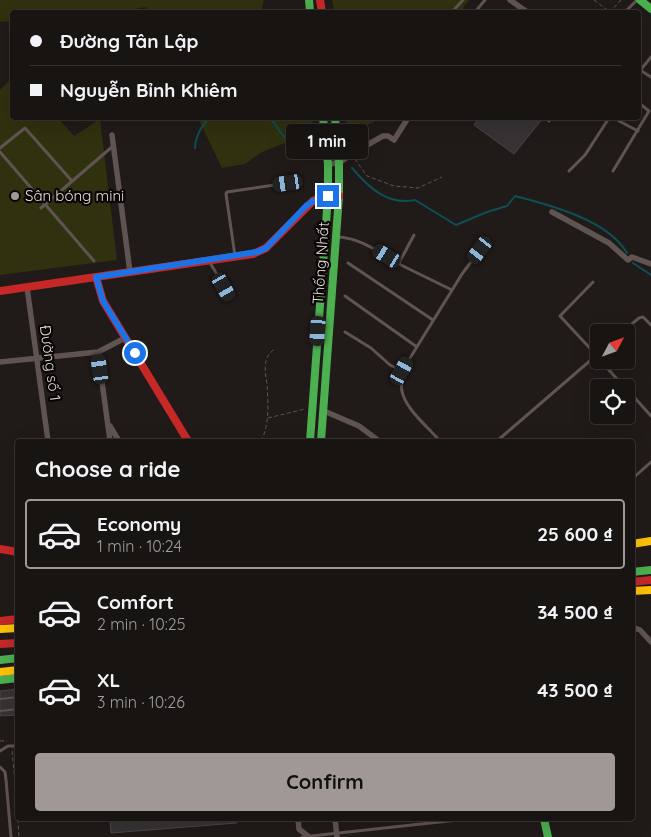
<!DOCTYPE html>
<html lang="en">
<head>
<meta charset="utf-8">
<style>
	:root { --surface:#181412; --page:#211d1b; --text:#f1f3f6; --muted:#9f9e9f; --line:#363332; --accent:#9f9895 }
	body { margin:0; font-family:Quicksand,sans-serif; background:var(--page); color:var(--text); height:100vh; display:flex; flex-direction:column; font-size:19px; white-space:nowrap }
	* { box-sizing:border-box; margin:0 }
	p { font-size:16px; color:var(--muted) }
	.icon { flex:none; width:28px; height:28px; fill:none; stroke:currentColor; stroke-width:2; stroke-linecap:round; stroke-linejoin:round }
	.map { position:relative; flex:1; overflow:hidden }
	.panel { position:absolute; left:15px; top:439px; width:620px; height:382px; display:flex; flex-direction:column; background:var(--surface); border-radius:5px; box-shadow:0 5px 20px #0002,0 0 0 1px var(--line) }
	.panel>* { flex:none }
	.top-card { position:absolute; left:10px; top:10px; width:631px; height:110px; border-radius:5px; box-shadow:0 5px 20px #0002,0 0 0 1px var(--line); display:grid; align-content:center; height:110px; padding:0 20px; background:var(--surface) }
	.needle { width:32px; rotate:49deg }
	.tools { position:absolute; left:590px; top:324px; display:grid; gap:10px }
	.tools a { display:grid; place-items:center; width:45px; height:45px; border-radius:5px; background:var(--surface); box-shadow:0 5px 20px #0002,0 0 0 1px var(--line); font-size:25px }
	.end { position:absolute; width:22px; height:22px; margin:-11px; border:6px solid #1a73e8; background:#fff; box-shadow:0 0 0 2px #fff }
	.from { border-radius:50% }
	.bubble { position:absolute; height:35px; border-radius:5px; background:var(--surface); box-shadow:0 5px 20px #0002,0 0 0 1px var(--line); font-size:16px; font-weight:700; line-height:35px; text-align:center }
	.car { position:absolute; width:15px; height:30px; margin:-15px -8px; border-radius:6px; box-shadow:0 0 4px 1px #0007; background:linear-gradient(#222 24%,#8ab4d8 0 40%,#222 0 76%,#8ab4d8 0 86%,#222 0) }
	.top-card b { display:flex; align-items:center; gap:18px; height:48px; font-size:19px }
	.top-card b+b { border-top:1px solid var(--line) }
	.top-card i { width:12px; height:12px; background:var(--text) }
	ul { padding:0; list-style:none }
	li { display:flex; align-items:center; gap:15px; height:70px; margin:0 10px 8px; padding:0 10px; border:2px solid transparent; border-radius:5px }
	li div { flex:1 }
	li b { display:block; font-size:19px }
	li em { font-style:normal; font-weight:700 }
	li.active { border-color:var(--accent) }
	li>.icon { width:45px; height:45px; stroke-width:1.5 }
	h2 { padding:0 20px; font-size:22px; line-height:60px }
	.cta { display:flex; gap:10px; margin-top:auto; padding:10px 20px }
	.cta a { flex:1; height:58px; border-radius:5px; background:var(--accent); color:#111; font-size:20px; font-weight:700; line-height:58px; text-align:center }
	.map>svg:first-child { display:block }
	.green { fill:#30310f }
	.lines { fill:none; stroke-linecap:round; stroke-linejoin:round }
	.stream { stroke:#0d4f56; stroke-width:2 }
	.building { fill:#373334; stroke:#4a4546 }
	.path { stroke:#5c5553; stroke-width:1; stroke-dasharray:4 2.5; stroke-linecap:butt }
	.lane { stroke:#605452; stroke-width:3 }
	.street { stroke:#605452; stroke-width:5.5 }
	.fast { stroke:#4caf50; stroke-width:8 }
	.slow { stroke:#ffc107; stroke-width:8 }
	.jam { stroke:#c62828; stroke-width:8 }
	.rail { stroke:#5c5452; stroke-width:2 }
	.route { stroke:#1a73e8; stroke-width:6 }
	.poi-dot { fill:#9f9895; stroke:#090504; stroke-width:2 }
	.labels { text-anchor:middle; stroke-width:4.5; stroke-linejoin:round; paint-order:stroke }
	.poi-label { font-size:15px; fill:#e3dcd9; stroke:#090504; text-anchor:start }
	.street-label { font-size:15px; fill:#e3dcd9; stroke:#090504 }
</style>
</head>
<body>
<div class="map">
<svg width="651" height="837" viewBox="0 0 651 837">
	<rect width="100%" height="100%" fill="#201a18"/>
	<path class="green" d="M0,0h264l-3,12h-112l-3,-5 -27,5h-107v9l-12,1z
		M332,0h137l-9,12h-126z
		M12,78v40h46l16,18 26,-17 17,141 -117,15v-185z
		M198,118h114l1,3 -7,14 -44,17 -17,12 -23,4z
		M346,118h33l-5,4 -15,6v10l-10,7z"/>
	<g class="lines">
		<path class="stream" d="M270,118c10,11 18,32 35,28
			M195,148c1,-13 6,-21 14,-30
			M352,168c16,19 36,38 63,32l41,25 31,-13 20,-6 8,-10c35,9 93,24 112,57
			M633,263l18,12"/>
	</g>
	<path class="building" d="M479,118h64l-29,36 -40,-29z
		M18,689v26l-18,1v-25z
		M110,819h126l1,4 -126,10z"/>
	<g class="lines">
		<path class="path" d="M594,0l16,12 11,-12
			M355,159l12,17 27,10 24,2 24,-11
			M268,418l37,-9
			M261,441c9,-17 7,-38 6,-57 -1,-8 -3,-16 -1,-23 1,-5 5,-9 9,-13
			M0,741h7
			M12,751l6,63
			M18,819l1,18"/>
		<path class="lane" d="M452,12l11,-12
			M475,12l10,-12
			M625,12l12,-12
			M640,70l11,7
			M639,72l12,-15
			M616,118l3,3 19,10
			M549,121l2,-3
			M0,148l25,-20 47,53
			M0,152l94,109
			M569,171l16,-16 24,-37
			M613,171l36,-60 -10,-8
			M41,208l72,-62
			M337,237c26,1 44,17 66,29 16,8 33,16 49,24
			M235,256l-9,-62 1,-2 61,-9
			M209,261l22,37
			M348,263l85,57
			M399,263l15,-28
			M593,282l-33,34 39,42
			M345,296l72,51
			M345,332l26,16 19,17 12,6
			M622,332l17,-14 4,-1 8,8
			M600,360l25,28
			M626,388l25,28
			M440,441c-12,-14 -31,-29 -37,-46 -3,-8 -2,-16 -1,-24l60,-97 26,-35
			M497,441l102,-88
			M632,479l19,-17
			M0,751l8,-5h10
			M0,767l5,5 1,8 5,57
			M302,837l165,-18"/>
		<path class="street" d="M510,0l17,12
			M112,135l18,137
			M328,164l11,-1 14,-10 30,-17h5l6,4 14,-22
			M552,212l57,31 19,17 4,-3 19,7
			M27,287l21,154
			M98,352l12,89
			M0,362l98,-10 27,-14
			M324,411l35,15 20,15
			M110,426l9,15
			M632,627l8,3 11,12
			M298,819l1,10 10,8
			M335,819l2,18"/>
		<path class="fast" d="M309,0l1,12
			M640,0l11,9
			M310,441l18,-245v-32l-5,-46
			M321,441l18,-245v-33l-4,-45
			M632,572l19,-2
			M0,660l18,-2
			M0,680l18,-2
			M544,819l4,18"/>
		<path class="slow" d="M632,544l19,-3
			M632,591l19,-1
			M0,629l18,-1
			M0,672l18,-2"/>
		<path class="jam" d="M320,0l2,12
			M96,277l7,24 85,140
			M0,291l253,-37 13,-6 47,-47 9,-4 17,-1
			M0,549l18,3
			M632,582l19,-2
			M0,621l18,-2
			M0,644l18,-1"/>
		<path class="rail" d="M0,699l18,-2
			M0,711l18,-2"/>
	</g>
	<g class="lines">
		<path class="route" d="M135,353l-32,-52 -7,-24 161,-25 9,-4 40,-42 7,-5 15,-5"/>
	</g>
	<circle class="poi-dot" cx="15" cy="196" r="5"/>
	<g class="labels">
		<g class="poi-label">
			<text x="25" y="201">Sân bóng mini</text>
		</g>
		<g class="street-label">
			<text transform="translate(321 263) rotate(-86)" y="5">Thống Nhất</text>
			<text transform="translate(50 363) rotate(82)" y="5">Đường số 1</text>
		</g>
	</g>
</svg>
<div class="tools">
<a><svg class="needle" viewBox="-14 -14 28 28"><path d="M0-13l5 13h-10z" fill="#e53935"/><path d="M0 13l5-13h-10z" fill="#9f9e9f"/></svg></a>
<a><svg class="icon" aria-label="locate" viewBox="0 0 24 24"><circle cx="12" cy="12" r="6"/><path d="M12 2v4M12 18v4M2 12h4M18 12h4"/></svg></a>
</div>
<i class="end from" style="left:135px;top:353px"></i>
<i class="end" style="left:328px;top:196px"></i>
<div class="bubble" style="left:286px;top:124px;width:82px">1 min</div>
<i class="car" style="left:288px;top:183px;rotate:262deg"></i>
<i class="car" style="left:480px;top:250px;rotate:217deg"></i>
<i class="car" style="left:387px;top:256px;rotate:301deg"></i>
<i class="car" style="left:224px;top:287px;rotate:150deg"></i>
<i class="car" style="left:318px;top:331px;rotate:184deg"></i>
<i class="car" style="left:100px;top:369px;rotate:352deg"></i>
<i class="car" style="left:402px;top:371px;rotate:29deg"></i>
<div class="top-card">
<b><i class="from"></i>Đường Tân Lập</b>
<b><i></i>Nguyễn Bỉnh Khiêm</b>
</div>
<section class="panel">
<h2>Choose a ride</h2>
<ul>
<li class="active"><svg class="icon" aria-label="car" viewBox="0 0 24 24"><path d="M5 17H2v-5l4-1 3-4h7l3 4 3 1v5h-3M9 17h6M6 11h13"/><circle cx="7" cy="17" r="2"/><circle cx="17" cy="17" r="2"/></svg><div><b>Economy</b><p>1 min · 10:24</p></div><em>25 600 ₫</em></li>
<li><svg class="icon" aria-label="car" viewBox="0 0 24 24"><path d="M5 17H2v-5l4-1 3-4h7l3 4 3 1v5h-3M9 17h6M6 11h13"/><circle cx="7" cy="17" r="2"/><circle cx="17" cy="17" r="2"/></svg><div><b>Comfort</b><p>2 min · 10:25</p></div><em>34 500 ₫</em></li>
<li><svg class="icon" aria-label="car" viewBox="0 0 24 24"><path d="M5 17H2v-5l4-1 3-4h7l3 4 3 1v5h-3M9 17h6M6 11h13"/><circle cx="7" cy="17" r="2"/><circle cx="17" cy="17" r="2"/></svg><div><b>XL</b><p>3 min · 10:26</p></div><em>43 500 ₫</em></li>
</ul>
<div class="cta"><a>Confirm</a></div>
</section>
</div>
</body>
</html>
